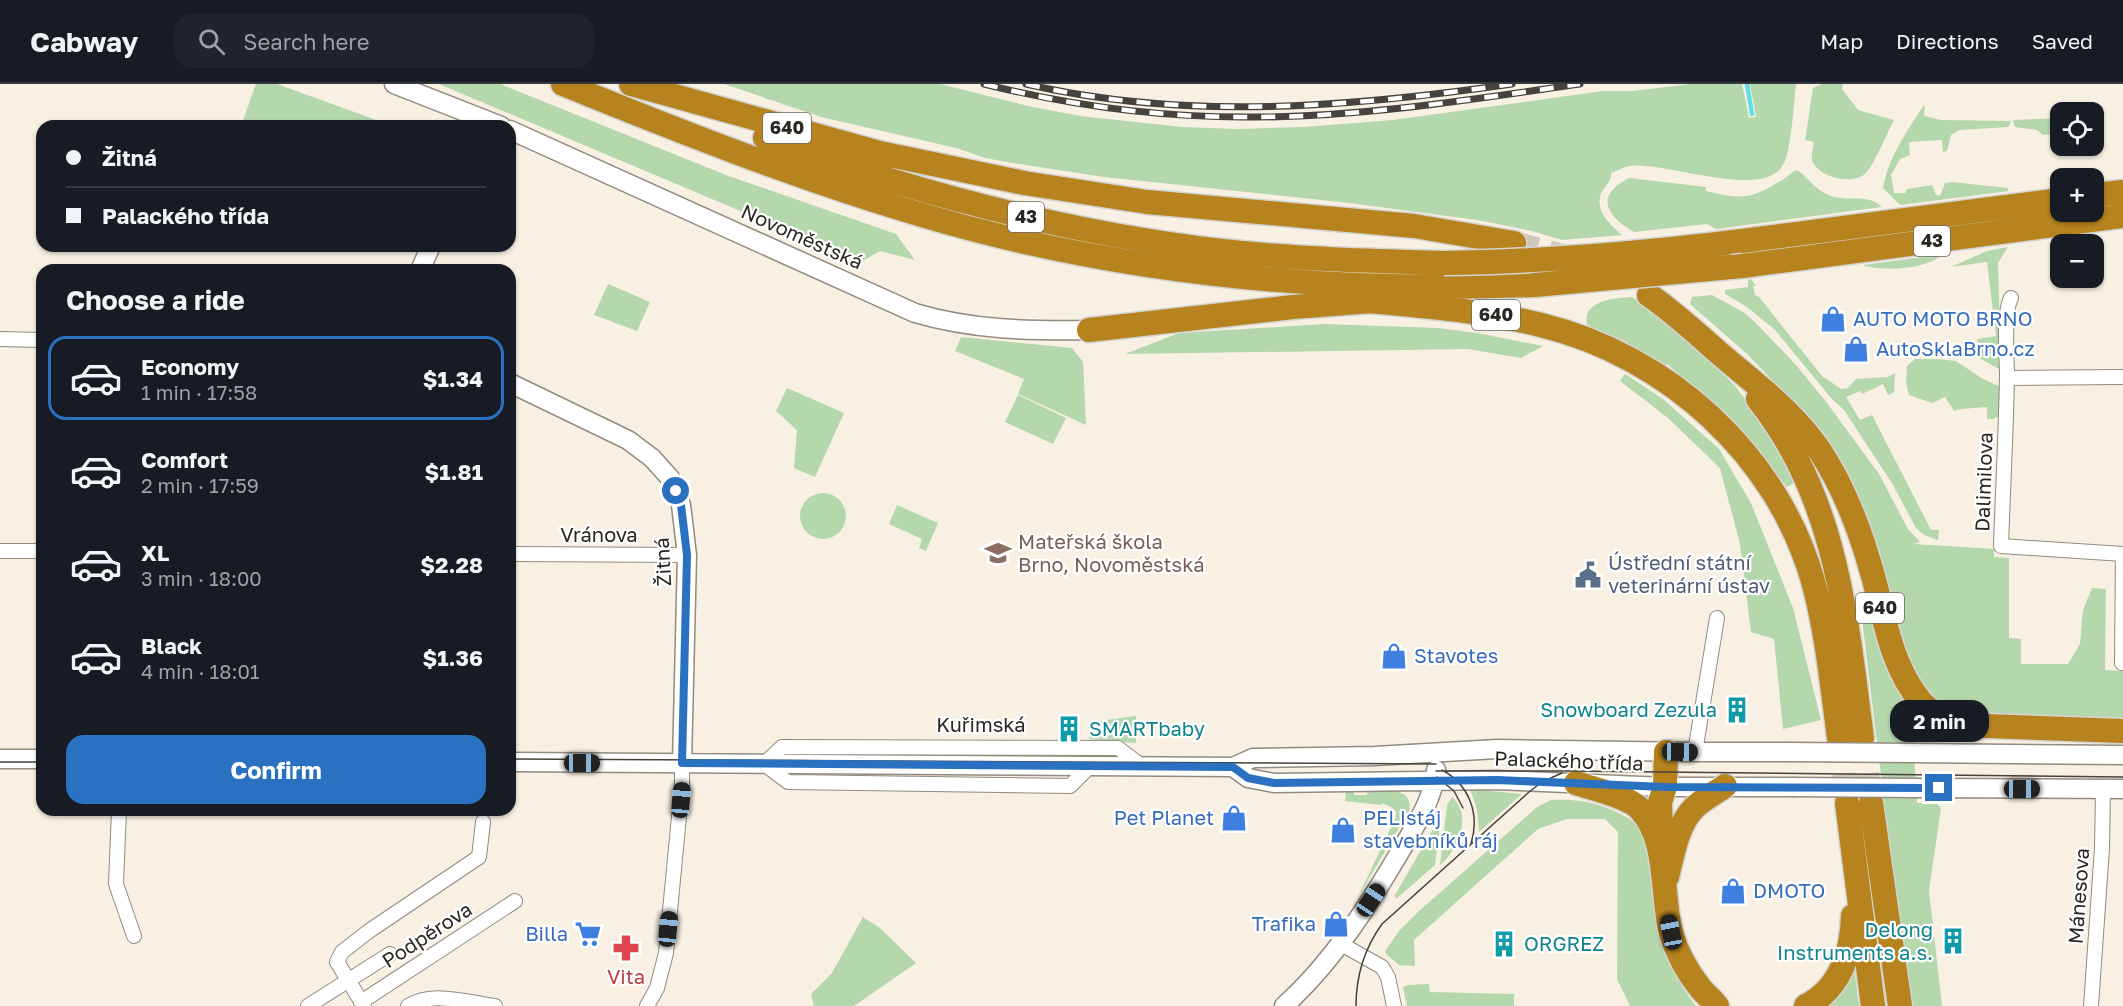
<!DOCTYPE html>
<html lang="en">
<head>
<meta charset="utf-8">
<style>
	:root { --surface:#171b24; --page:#20242c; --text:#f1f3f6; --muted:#9ea1a6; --line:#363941; --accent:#2a71c2 }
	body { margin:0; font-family:"Golos Text",sans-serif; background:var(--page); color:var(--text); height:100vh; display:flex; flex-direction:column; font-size:22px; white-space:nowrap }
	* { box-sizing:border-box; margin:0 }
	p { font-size:20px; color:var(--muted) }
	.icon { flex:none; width:33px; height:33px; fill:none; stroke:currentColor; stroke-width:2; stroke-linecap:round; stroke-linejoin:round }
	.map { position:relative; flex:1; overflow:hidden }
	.sheet { position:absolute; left:36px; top:180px; width:480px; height:552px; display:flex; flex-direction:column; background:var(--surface); border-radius:18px; box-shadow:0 2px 4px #0004 }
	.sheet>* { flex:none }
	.banner { position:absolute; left:36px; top:36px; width:480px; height:132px; border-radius:18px; box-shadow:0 2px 4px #0004; display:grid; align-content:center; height:132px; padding:0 30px; background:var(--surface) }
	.fabs { position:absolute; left:2050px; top:18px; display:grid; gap:12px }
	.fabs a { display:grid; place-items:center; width:54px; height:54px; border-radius:12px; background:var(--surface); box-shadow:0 2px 4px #0004; font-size:30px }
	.end { position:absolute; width:27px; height:27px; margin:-14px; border:8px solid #2a71c2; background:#fff; box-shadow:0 0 0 3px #fff }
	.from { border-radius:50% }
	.bubble { position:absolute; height:42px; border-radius:18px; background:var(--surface); box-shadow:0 2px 4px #0004; font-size:20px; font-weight:700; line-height:42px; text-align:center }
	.car { position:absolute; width:18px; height:36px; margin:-18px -9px; border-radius:8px; box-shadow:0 0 4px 2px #0007; background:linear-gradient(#222 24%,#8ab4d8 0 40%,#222 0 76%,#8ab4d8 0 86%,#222 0) }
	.banner b { display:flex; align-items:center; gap:21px; height:57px; font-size:22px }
	.banner b+b { border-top:2px solid var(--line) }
	.banner i { width:15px; height:15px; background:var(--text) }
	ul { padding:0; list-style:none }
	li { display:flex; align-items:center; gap:18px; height:84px; margin:0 12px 9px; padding:0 18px; border:3px solid transparent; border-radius:18px }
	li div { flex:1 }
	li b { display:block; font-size:22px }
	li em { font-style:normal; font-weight:700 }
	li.selected { border-color:var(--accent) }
	li>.icon { width:54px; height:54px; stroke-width:1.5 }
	h2 { padding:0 30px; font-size:27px; line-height:72px }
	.cta { display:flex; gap:12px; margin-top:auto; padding:12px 30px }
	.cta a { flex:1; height:69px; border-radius:18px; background:var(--accent); color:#fff; font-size:24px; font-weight:700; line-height:69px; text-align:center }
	header { display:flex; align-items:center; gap:36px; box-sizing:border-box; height:84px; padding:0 30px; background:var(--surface); border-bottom:2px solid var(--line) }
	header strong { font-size:28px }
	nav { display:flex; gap:33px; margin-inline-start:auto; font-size:21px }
	.search { width:420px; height:54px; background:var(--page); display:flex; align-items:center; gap:15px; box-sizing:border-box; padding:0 21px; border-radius:18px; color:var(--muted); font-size:22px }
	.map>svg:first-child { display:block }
	.green { fill:#b5d7ac }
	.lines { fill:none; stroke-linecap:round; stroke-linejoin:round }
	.stream { stroke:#64deeb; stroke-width:4.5 }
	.highway-tunnel { stroke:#cfc8bc; stroke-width:24; stroke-dasharray:24 12; stroke-linecap:butt }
	.street-casing { stroke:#928b7e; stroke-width:16 }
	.secondary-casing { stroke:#928b7e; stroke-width:21 }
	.highway-casing { stroke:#d4d4d3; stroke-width:27 }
	.street { stroke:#fff; stroke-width:14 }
	.secondary { stroke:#fff; stroke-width:18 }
	.highway { stroke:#b6831e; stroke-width:24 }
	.tram { stroke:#46433c; stroke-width:1.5 }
	.rail-casing { stroke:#46433c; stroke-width:7 }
	.rail { stroke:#fff; stroke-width:4.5; stroke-dasharray:14; stroke-linecap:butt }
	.secondary-bridge-casing { stroke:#928b7e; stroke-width:21; stroke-linecap:butt }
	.highway-bridge-casing { stroke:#d4d4d3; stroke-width:27; stroke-linecap:butt }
	.secondary-bridge { stroke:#fff; stroke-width:18 }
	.highway-bridge { stroke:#b6831e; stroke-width:24 }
	.route { stroke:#2a71c2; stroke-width:8 }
	.labels { text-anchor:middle; stroke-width:4.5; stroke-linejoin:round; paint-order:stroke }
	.shield { fill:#fff; stroke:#6a6864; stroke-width:1.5 }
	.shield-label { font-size:18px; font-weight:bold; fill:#2a2722 }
	.street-label { font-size:20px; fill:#2a2722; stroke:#fff }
	.shop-label { font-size:20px; fill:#366cbe; stroke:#fff; text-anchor:start }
	.education-label { font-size:20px; fill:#785e54; stroke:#fff; text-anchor:start }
	.service-label { font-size:20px; fill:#4e5e75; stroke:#fff; text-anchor:start }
	.culture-label { font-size:20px; fill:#0d838f; stroke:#fff; text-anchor:end }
	.health-label { font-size:20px; fill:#be3a42; stroke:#fff }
</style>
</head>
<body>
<header>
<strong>Cabway</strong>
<div class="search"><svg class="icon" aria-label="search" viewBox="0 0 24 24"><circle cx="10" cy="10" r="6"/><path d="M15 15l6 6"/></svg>Search here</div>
<nav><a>Map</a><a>Directions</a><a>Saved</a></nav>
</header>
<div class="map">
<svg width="2123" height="922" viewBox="0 0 2123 922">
	<rect width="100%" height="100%" fill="#f8f0e2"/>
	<path class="green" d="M256,0h21l102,37 -2,5h-136z
		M439,0h61l226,91 170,59 19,26 -35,-9 -19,11z
		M724,0h216l88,22 52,10 102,11 55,2 67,-2 89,-7 210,-29h29l59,-7h51l7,34 7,-1 -6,-33h46c-2,17 -5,69 -13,81 -20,36 -121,-5 -154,1 -6,1 -12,5 -18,7 1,7 -4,11 -8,17 -11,18 6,34 19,45l-60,5 -30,-9 -55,-11 -128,-17 -245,-26 -97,-15 -22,-4 -29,-10 -135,-31z
		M1822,0h21l-1,5 16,21 36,10c-6,11 -21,47 -29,54 -13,11 -47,4 -53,-14 -1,-5 1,-13 2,-18l-9,-2 8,-52z
		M1925,20l-1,12 17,4 70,1 -3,6 -48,3 -9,5 -4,16 -4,1 -1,-12 -33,2 1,13 -10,4 -9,16 3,18h11l2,-4 25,-4 4,10 4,1 5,-13 7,-1 55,6 2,3 -109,14 -17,-17c5,-30 25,-59 42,-84z
		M2061,34v15l-18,2 -6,-5 -22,-3 -2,-7z
		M1797,86c12,8 19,21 34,26 18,6 37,-3 51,11l-166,22 -9,-5 -73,8c-28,-16 -40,-36 -5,-54l77,9v4c36,9 45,8 76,-11 6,-3 9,-8 15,-10z
		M2008,163l-10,16 3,105 -2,1 -20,-11 -2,-19 19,-3 -9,-74 -36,5 36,-16z
		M1944,170c-20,16 -55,17 -80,12v-1z
		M1751,195l5,7h-3l2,9 4,2 63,79 19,13 7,-1 8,-9 32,-2 7,-4 -1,19 -6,3 -5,-11 -21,10 -2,-3 -14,6 14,23 12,-5 59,115h8l-1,10 -14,-5 -8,-7 -24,-45 -48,-73 -12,-11 -57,-69 -28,-23 -22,-13v-4l23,-3v-7z
		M608,200l42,18 -13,29 -43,-16z
		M1712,211l31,17 12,10 41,43 31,38 52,71 29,55 12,13 -6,2 80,5v8l15,1v80l12,1v25h47l12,-20 3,-34 9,-22 14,1 -1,81 18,1v51l-156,-5 -25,-10 -25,-27 -90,-230 -51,-66 -30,-31 -56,-49 2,-7z
		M1632,213l33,22 24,20 46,47 37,48 24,48 -9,5 -59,-72 -61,-51 -2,2 -39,-21 1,-3 -40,-17c-5,-25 28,-27 45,-28z
		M1325,240l113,4 39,5 66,13 -22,12 -53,-9 -343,5 54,-21z
		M961,253l111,11 11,14 3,63 -68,-31 6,-15 -69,-28z
		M1915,275h23l18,2 27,18 18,8 -2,29 -6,3h-6v-12l-27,2 -6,2 -9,-14 -13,6 -23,-8 -3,-13 1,-16z
		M1625,290l38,25 56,50 32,54 42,105 28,112 -38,9 -9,-90 -23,-7 -11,-88 -20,-76 -52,-50 -48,-37z
		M787,304l57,25 -29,64 -21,-9 3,-38 -21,-19z
		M1018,311l48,23 -13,26 -48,-22z
		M800 432a23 23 0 1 1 46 0a23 23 0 1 1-46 0Z
		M897,421l41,18 -12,28 -7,-3 3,-9 -33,-15z
		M1867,529l4,1 41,87 97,37 -96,1 4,64h19l5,5 -12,83 13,115h-33l-46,-379v-9z
		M1136,632v27l-47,-4 1,-8 9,-10z
		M1470,705l52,5 -43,38 -2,-23z
		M1346,707h8v4h13l1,-4c16,0 46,-5 41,20l-51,86 38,-80v-5l-5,-5 -9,-4 -1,2 -36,-4z
		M1452,713c21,19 6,53 -12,68l7,-60z
		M1551,716c31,-2 58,5 83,22l5,-4 11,26 7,83 11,35 19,32 9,12h-66l-13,-27 1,-147 -13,-13h-38l-29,10 -124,111 1,26 -16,-1 -13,-11 -1,-3 14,-20 19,-19 119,-105z
		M1436,740l4,2 -5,39 -39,34 -1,-4z
		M863,833l17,11 36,35 -62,43h-40l-3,-12 21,-21z
		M1854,884l5,38h-40z
		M1429,900l1,8 84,2v12h-107l-4,-19 5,-2z"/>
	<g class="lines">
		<path class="stream" d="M1747,0l5,30"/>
		<path class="highway-tunnel" d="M1514,159l52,14
			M1839,654l8,65
			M1862,654l9,65"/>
		<g class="street-casing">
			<path id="street" d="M2011,214c-8,14 -4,60 -4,78 -1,56 -4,113 -6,170l122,8
				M0,255l42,1
				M2007,294l116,-1
				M0,467h42
				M510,470l177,1
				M2122,579l1,-109
				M1695,668l22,-134
				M1089,683l-19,19 -282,-4 -24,-18 18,-17 336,1 25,19
				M119,726l-3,74 18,52
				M1341,860l41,23 6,10 6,29
				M361,918l154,-101
				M308,922l82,-52
				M364,922l-27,-44 5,-10 27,-21 110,-74 4,-35
				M408,922c24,-15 60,-4 87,0
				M647,922l10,-18 9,-35 16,-168v-22
				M2091,922l11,-158 1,-59"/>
		</g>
		<g class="secondary-casing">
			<path id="secondary" d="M394,0l107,42
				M510,46l405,183c57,17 116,18 174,17
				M420,186l11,-24
				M510,299l118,57 24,18 18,20 11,27 6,50 -5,208
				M1914,669l209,2
				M0,675h42
				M510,678l723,5 20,-9 122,-2 122,-7 198,3h93
				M1233,683l15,11 26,5 223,-3 168,7h127
				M1918,704l205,1
				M1284,922c50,-45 86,-103 120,-161 14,-24 29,-46 32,-75"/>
		</g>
		<g class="highway-casing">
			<path id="highway" d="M563,0c118,48 237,95 359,131 198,59 407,78 613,70
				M631,0l249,69 144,30 123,19 267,24 100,17
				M765,54c147,54 301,95 457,113 74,8 148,10 222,12
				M2094,111l29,-3
				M1726,159l335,-43
				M1742,182l381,-50
				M1649,211c26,18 47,38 70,58 36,31 74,58 101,98 25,38 41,81 53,125 12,43 18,90 48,126 10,12 25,17 39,23l163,6
				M1357,216c62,6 124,10 184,25 127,31 236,130 272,256 14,51 19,105 26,157
				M1089,246l204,-23 80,-6
				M1758,315c79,99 88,218 104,339
				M1576,699c17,6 52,13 64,26 29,31 21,86 31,124 6,20 17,40 30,56 5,6 12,11 16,17
				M1847,719l26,203
				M1871,719l29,203
				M1661,757l-1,-39 5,-15 1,-35
				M1667,793c6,-23 10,-52 27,-69 9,-9 21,-15 31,-22
				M1806,922c34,-17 46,-54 47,-90"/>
		</g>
		<use href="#street" class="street"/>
		<use href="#secondary" class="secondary"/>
		<use href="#highway" class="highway"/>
		<path class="tram" d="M510,675l926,5
			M0,678h42
			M1442,686c28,15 38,45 29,74
			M1436,687h131l556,6
			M1437,693l17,14 9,17
			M1356,922c0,-31 8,-57 26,-82l147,-132 13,-10 20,-9"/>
		<g class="rail-casing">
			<path id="rail" d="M984,0c88,22 179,34 271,33 109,0 218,-18 325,-33
				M1026,0c161,37 324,23 486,0"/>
		</g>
		<use href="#rail" class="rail"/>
		<g class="secondary-bridge-casing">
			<path id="secondary-bridge" d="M1788,668l126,1
				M1792,703l126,1"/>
		</g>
		<g class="highway-bridge-casing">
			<path id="highway-bridge" d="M1444,179c94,-1 188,-9 282,-20
				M1535,201l207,-19"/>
		</g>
		<use href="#secondary-bridge" class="secondary-bridge"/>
		<use href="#highway-bridge" class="highway-bridge"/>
	</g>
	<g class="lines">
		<path class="route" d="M676,407l5,14 6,50 -5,208 551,4 15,11 26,5 223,-3 168,7 274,1"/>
	</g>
	<defs>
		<g id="shop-bare" transform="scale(2.07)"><path d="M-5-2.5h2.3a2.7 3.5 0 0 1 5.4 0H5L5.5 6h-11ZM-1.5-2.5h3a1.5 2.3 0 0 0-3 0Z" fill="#3f7fe0" stroke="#fff" stroke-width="2.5" paint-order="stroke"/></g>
		<g id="school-bare" transform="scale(2.07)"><path d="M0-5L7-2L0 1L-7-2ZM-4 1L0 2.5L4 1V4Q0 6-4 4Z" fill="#8d6e63" stroke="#fff" stroke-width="2.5" paint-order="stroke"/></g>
		<g id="civic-bare" transform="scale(2.07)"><path d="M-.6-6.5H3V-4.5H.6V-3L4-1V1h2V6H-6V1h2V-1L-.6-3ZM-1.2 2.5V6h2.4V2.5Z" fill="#5c6f8a" stroke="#fff" stroke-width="2.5" paint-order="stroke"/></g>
		<g id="building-bare" transform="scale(2.07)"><path d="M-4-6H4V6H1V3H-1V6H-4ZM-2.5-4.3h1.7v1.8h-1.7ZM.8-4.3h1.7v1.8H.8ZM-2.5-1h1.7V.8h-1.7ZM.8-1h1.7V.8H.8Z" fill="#0f9aa8" stroke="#fff" stroke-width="2.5" paint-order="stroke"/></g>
		<g id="supermarket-bare" transform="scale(2.07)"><path d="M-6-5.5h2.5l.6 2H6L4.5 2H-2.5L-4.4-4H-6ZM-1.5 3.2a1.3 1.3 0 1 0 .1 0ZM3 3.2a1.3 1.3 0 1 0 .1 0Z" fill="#3f7fe0" stroke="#fff" stroke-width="2.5" paint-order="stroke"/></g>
		<g id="pharmacy-bare" transform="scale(2.07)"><path d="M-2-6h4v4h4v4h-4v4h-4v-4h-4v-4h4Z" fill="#e0444e" stroke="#fff" stroke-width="2.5" paint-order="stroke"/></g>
	</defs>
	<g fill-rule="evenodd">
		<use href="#shop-bare" x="1833" y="235"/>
		<use href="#shop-bare" x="1856" y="265"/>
		<use href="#school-bare" x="998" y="469"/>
		<use href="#civic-bare" x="1588" y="491"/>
		<use href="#shop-bare" x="1394" y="572"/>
		<use href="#building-bare" x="1737" y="626"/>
		<use href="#building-bare" x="1069" y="645"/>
		<use href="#shop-bare" x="1234" y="734"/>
		<use href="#shop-bare" x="1343" y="746"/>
		<use href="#shop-bare" x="1733" y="807"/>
		<use href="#shop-bare" x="1336" y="840"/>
		<use href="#supermarket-bare" x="588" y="850"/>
		<use href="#building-bare" x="1953" y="857"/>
		<use href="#building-bare" x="1504" y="860"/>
		<use href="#pharmacy-bare" x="626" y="864"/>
	</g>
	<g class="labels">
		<g class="shield">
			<rect x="763" y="29" width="48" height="30" rx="4.5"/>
			<rect x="1008" y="118" width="36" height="30" rx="4.5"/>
			<rect x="1914" y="142" width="36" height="30" rx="4.5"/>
			<rect x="1472" y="216" width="48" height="30" rx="4.5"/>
			<rect x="1856" y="509" width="48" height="30" rx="4.5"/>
		</g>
		<g class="shield-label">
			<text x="787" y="50">640</text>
			<text x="1026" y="139">43</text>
			<text x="1932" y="163">43</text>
			<text x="1496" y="237">640</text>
			<text x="1880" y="530">640</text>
		</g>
		<g class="street-label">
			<text transform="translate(802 153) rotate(24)" y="7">Novoměstská</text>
			<text transform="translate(1984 398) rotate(-88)" y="7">Dalimilova</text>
			<text x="599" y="458">Vránova</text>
			<text transform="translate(663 478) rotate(-93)" y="7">Žitná</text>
			<text x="981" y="648">Kuřimská</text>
			<text transform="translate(1569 677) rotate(2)" y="7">Palackého třída</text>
			<text transform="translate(2079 812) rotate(-86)" y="7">Mánesova</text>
			<text transform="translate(427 851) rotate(-33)" y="7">Podpěrova</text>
		</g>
		<g class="shop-label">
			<text x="1853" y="242">AUTO MOTO BRNO</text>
			<text x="1876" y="272">AutoSklaBrno.cz</text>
			<text x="1414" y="579">Stavotes</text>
			<text x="1214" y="741" text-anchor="end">Pet Planet</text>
			<text x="1363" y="741">PELIstáj<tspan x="1363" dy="23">stavebníků ráj</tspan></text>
			<text x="1753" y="814">DMOTO</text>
			<text x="1316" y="847" text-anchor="end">Trafika</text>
			<text x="568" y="857" text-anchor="end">Billa</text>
		</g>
		<g class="education-label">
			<text x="1018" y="465">Mateřská škola<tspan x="1018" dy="23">Brno, Novoměstská</tspan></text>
		</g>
		<g class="service-label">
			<text x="1608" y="486">Ústřední státní<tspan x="1608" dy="23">veterinární ústav</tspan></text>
		</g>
		<g class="culture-label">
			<text x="1717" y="633">Snowboard Zezula</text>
			<text x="1089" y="652" text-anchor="start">SMARTbaby</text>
			<text x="1933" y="853">Delong<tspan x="1933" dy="23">Instruments a.s.</tspan></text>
			<text x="1524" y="867" text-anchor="start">ORGREZ</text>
		</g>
		<g class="health-label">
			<text x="626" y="900">Vita</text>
		</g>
	</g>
</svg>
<div class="fabs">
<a><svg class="icon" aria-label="locate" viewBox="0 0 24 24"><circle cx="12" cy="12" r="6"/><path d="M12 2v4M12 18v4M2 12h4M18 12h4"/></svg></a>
<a>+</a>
<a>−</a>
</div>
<i class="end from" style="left:676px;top:407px"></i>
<i class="end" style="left:1939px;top:704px"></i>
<div class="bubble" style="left:1890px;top:616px;width:99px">2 min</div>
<i class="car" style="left:1680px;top:668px;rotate:91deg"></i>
<i class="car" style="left:582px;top:679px;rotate:90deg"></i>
<i class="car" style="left:2022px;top:705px;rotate:90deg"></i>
<i class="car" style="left:681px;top:716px;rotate:5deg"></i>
<i class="car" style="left:1371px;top:816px;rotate:34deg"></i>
<i class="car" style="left:668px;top:845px;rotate:6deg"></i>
<i class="car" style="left:1671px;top:848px;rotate:349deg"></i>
<div class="banner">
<b><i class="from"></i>Žitná</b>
<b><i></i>Palackého třída</b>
</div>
<section class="sheet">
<h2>Choose a ride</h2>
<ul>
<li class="selected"><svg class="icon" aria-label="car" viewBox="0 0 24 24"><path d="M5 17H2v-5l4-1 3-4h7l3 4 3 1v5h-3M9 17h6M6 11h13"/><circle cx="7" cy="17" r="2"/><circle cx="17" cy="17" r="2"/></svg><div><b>Economy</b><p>1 min · 17:58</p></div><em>$1.34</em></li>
<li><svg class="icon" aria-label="car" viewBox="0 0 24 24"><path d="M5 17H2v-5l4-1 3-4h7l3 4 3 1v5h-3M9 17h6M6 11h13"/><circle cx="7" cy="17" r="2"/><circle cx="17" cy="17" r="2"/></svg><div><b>Comfort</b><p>2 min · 17:59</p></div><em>$1.81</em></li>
<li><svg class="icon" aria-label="car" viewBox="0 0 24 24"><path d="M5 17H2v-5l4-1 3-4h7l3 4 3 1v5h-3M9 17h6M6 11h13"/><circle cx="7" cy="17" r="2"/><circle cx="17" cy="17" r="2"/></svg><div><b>XL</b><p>3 min · 18:00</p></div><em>$2.28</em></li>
<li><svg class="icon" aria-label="car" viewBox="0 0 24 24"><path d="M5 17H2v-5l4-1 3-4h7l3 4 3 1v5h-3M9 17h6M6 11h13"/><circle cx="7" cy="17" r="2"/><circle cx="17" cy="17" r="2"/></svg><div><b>Black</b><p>4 min · 18:01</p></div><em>$1.36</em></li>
</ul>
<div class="cta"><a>Confirm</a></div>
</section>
</div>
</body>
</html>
